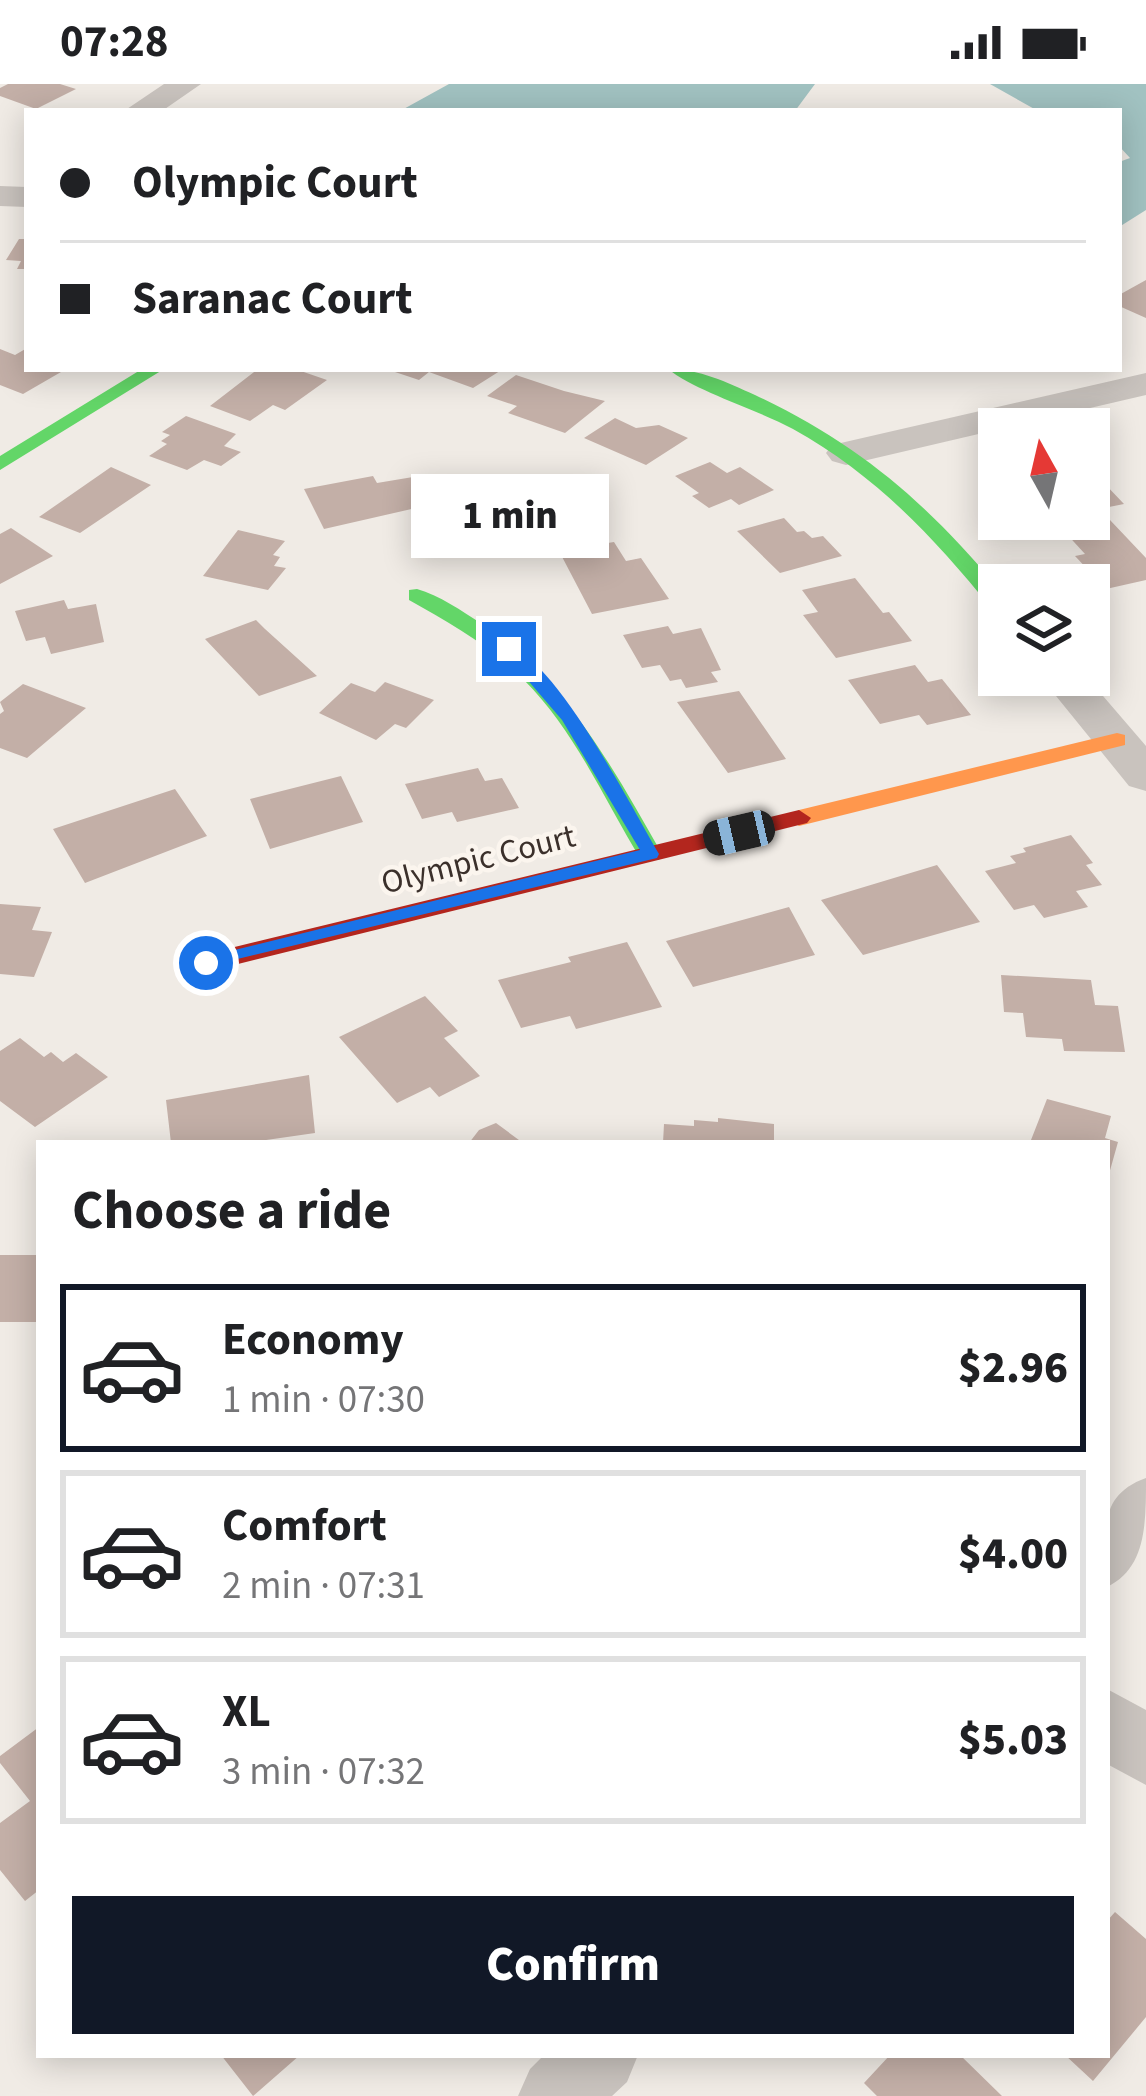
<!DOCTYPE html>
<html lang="en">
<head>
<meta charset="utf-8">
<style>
	:root { --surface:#fff; --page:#f2f2f2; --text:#202124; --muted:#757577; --line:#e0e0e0; --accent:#111827 }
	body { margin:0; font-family:"Source Sans 3",sans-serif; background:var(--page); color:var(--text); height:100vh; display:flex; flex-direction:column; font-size:45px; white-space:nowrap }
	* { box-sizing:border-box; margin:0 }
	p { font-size:39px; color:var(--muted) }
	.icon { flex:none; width:66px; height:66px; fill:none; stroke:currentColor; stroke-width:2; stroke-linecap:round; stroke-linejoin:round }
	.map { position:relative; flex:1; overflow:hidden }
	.sheet { position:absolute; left:36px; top:1056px; width:1074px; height:918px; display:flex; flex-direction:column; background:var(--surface); border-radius:0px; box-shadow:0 6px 30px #0003 }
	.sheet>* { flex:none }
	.banner { position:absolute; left:24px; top:24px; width:1098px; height:264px; border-radius:0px; box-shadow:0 6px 30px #0003; display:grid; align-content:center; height:264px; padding:0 36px; background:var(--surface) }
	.needle { width:78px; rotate:352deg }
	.tools { position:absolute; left:978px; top:324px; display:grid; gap:24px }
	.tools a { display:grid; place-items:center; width:132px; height:132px; border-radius:0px; background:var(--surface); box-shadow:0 6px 30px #0003; font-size:60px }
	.end { position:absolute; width:54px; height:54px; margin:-27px; border:15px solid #1a73e8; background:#fff; box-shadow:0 0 0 6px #fff }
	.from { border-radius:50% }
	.bubble { position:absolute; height:84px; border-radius:0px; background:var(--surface); box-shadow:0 6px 30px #0003; font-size:39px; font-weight:800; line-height:84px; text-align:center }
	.car { position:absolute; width:36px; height:72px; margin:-36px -18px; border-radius:15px; box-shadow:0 0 9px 3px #0007; background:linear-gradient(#222 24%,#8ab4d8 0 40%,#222 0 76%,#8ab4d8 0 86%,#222 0) }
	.banner b { display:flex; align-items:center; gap:42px; height:114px; font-size:45px }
	.banner b+b { border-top:3px solid var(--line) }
	.banner i { width:30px; height:30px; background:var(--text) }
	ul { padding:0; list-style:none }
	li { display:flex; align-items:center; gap:36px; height:168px; margin:0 24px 18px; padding:0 12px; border:6px solid var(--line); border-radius:0px }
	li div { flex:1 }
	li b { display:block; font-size:45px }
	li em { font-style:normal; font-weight:800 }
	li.on { border-color:var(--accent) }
	li>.icon { width:108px; height:108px; stroke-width:1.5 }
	h2 { padding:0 36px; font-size:54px; line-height:144px }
	.primary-button { display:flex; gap:24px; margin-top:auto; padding:24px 36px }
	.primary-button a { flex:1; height:138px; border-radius:0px; background:var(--accent); color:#fff; font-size:48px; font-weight:800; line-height:138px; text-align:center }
	.status { display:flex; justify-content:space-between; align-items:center; height:84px; padding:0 60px; background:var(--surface); direction:ltr }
	.status svg { height:33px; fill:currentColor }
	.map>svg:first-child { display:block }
	.water { fill:#a1c2c1 }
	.building { fill:#c3afa7 }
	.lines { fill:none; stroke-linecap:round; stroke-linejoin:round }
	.street { fill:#c9c3be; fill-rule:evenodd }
	.fast { fill:#63d668; fill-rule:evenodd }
	.slow { fill:#ff974d; fill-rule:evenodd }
	.jam { fill:#b3261e; fill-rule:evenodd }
	.route { fill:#1a73e8 }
	.labels { text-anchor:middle; stroke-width:9; stroke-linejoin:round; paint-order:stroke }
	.street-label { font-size:33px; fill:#3b302b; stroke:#fbf5ee }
</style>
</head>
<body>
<div class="status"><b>07:28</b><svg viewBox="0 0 49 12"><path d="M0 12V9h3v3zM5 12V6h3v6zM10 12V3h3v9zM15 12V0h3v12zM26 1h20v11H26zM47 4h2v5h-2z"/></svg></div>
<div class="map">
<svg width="1146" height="2012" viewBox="0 0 1146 2012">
	<rect width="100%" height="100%" fill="#f0ebe5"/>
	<path class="water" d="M449,0h366l-20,27h-395z
		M990,0h156v126l-27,17v-65l11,-4 -11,-12v-35h-81z"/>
	<path class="building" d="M8,0h52l16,5 -40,20 -36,-13v-8z
		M19,155h8v30h-10l4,-8 -15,-1z
		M1146,196v38l-27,-12v-11z
		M27,264v21l34,3 -38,22 -23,-9v-36l15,6z
		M258,285h37l32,11 -42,30 -12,-5 -23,16 -40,-15z
		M421,285h82l-30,19 -44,-16 -10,8 -30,-10z
		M516,291l48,16 41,10 -40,32 -57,-20 9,-7 -30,-10z
		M186,332l50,18 -12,12 17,6 -20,14 -17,-6 -17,10 -38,-14 18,-12 -6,-3 9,-6 -8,-3z
		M615,334l21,10 23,-3 29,13 -42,27 -62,-27z
		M710,378l17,11 13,-6 34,23 -35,15 -8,-6 -22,9 -17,-12 7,-3 -24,-17z
		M111,383l40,18 -71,48 -41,-16z
		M373,392l4,7 36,-6 16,28 -105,24 -20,-40z
		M535,394l34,11 -8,8 15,5 -26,24 -25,-8 -4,5 -14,-5 -5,5 -34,-11 36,-31 22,5z
		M1104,399l20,21 -20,4 -15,-16v-7z
		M784,434l13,14 7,-1 8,7 11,-2 19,20 -62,17 -43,-42z
		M1110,436l36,38v22l-40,9 -31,-33 10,-2 -22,-24z
		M11,444l42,28 -53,28v-50z
		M238,446l47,11 -12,14 7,2 -6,9 12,2 -18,22 -65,-14z
		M614,458l12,19 15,-3 28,41 -77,15 -33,-63z
		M855,494l28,35 6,-1 23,29 -76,17 -33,-43 15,-3 -16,-22z
		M64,516l4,9 28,-5 8,38 -53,12 -6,-17 -19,4 -11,-30z
		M256,536l9,9 52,47 -58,20 -54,-57z
		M668,542l5,8 28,-6 20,42 -10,2 7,10 -32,6 -5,-9 -11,2 -10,-16 -18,3 -19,-33z
		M915,581l13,17 14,-3 29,36 -44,10 -8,-10 -39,9 -32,-44z
		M385,598l49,18 -28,28 -11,-4 -19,16 -57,-27 32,-30 24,9z
		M23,600l63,24 -59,50 -27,-10v-34l4,-3 -4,-9z
		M739,607l47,68 -58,14 -51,-71z
		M478,684l7,13 17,-3 17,30 -62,14 -5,-10 -30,7 -17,-35z
		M341,692l22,46 -93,27 -20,-50z
		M175,705l32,47 -122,47 -32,-54z
		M1071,751l22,28 -7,2 16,20 -26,6 12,16 -44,11 -10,-13 -20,5 -29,-39 31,-8 -6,-7 16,-4 -3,-4z
		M937,781l43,57 -117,33 -42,-55z
		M0,820l41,3 -9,23 20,2 -18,45 -34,-3z
		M789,823l26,48 -122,32 -27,-46z
		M627,858l35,65 -86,22 -6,-13 -49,12 -23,-48 73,-18 -3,-5z
		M1001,891l90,5 4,25 23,1 7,46 -61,-1 -2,-12 -36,-2 -3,-24 -19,-1z
		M425,912l33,35 -14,7 36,38 -41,21 -9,-10 -33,16 -58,-66z
		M20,954l24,19 7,-5 12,10 13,-9 32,24 -73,50 -35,-26v-50z
		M309,991l6,58 -69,10h-75l-5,-43z
		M1047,1015l64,17 -6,22 13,4 -9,32 -2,-31 -76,-3z
		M718,1034l56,6v19h-111l1,-19 30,2v-6l24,2z
		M496,1039l27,20h-54l10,-13z
		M0,1171h39v67h-39z
		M39,1643v163l-14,11 -25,-31v-47l30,-22 -30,-38v-7z
		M1115,1828l31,27v78l-53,64 -28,-26h42v-134z
		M221,1971h79l-47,41z
		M890,1971h70l42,41h-125l-13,-13z"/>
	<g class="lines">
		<path class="street" d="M164,0h37l-39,27h-38z
			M0,102l27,1v20l-27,-1z
			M1146,289v22l-300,70 -14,-4 -6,-8 6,-8z
			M1039,591h46l61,71v45l-17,-5z
			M1146,1394c0,47 0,90 -39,109 0,-47 -14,-90 39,-109z
			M1107,1605l39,21v75l-39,-21z
			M544,1971h94l-11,27 -15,14h-94l12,-27z"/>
		<path class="fast" d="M142,285h22l-164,101v-14z
			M668,285c32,0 58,13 87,26 104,49 171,107 244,194v20l-8,-1c-58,-72 -117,-134 -198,-179 -35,-19 -98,-38 -125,-60z
			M417,505c22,6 45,22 65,35 85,59 130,142 180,230l-3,6h-18c-37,-61 -66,-129 -117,-180 -33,-34 -74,-57 -115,-80v-10z"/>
		<path class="slow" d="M1117,649l8,2v10l-326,81 -12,-8 12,-8z"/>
		<path class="jam" d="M799,726l12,8 -4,5 -601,149 -13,-9 13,-9z"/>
	</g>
	<path class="route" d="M509,560c52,25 119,157 150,210l-2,4 -457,110v-10l6,-1 434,-107 -78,-130 -61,-71z"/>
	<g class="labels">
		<g class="street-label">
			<text transform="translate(478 774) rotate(-14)" y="12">Olympic Court</text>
		</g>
	</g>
</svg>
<div class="tools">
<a><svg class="needle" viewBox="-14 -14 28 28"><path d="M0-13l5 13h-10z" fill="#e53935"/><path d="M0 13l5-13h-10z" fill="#757577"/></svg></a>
<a><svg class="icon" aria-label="layers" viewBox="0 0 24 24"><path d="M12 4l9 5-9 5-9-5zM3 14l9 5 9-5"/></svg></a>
</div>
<i class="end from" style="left:206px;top:879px"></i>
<i class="end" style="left:509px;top:565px"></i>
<div class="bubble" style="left:411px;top:390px;width:198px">1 min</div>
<i class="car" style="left:739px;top:749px;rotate:257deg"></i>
<div class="banner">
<b><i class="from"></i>Olympic Court</b>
<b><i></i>Saranac Court</b>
</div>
<section class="sheet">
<h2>Choose a ride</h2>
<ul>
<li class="on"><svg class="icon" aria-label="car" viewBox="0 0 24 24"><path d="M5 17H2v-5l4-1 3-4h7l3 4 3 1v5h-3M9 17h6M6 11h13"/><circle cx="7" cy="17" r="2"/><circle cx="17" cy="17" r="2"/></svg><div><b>Economy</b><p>1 min · 07:30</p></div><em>$2.96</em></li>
<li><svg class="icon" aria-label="car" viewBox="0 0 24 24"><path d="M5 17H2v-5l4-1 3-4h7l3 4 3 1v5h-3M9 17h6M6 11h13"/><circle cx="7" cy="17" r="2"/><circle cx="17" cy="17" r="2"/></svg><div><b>Comfort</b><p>2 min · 07:31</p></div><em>$4.00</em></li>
<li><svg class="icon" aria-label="car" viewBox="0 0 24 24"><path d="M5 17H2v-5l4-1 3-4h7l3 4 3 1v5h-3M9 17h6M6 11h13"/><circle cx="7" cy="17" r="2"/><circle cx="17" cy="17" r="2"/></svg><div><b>XL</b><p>3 min · 07:32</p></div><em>$5.03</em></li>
</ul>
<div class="primary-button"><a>Confirm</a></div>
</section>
</div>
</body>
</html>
